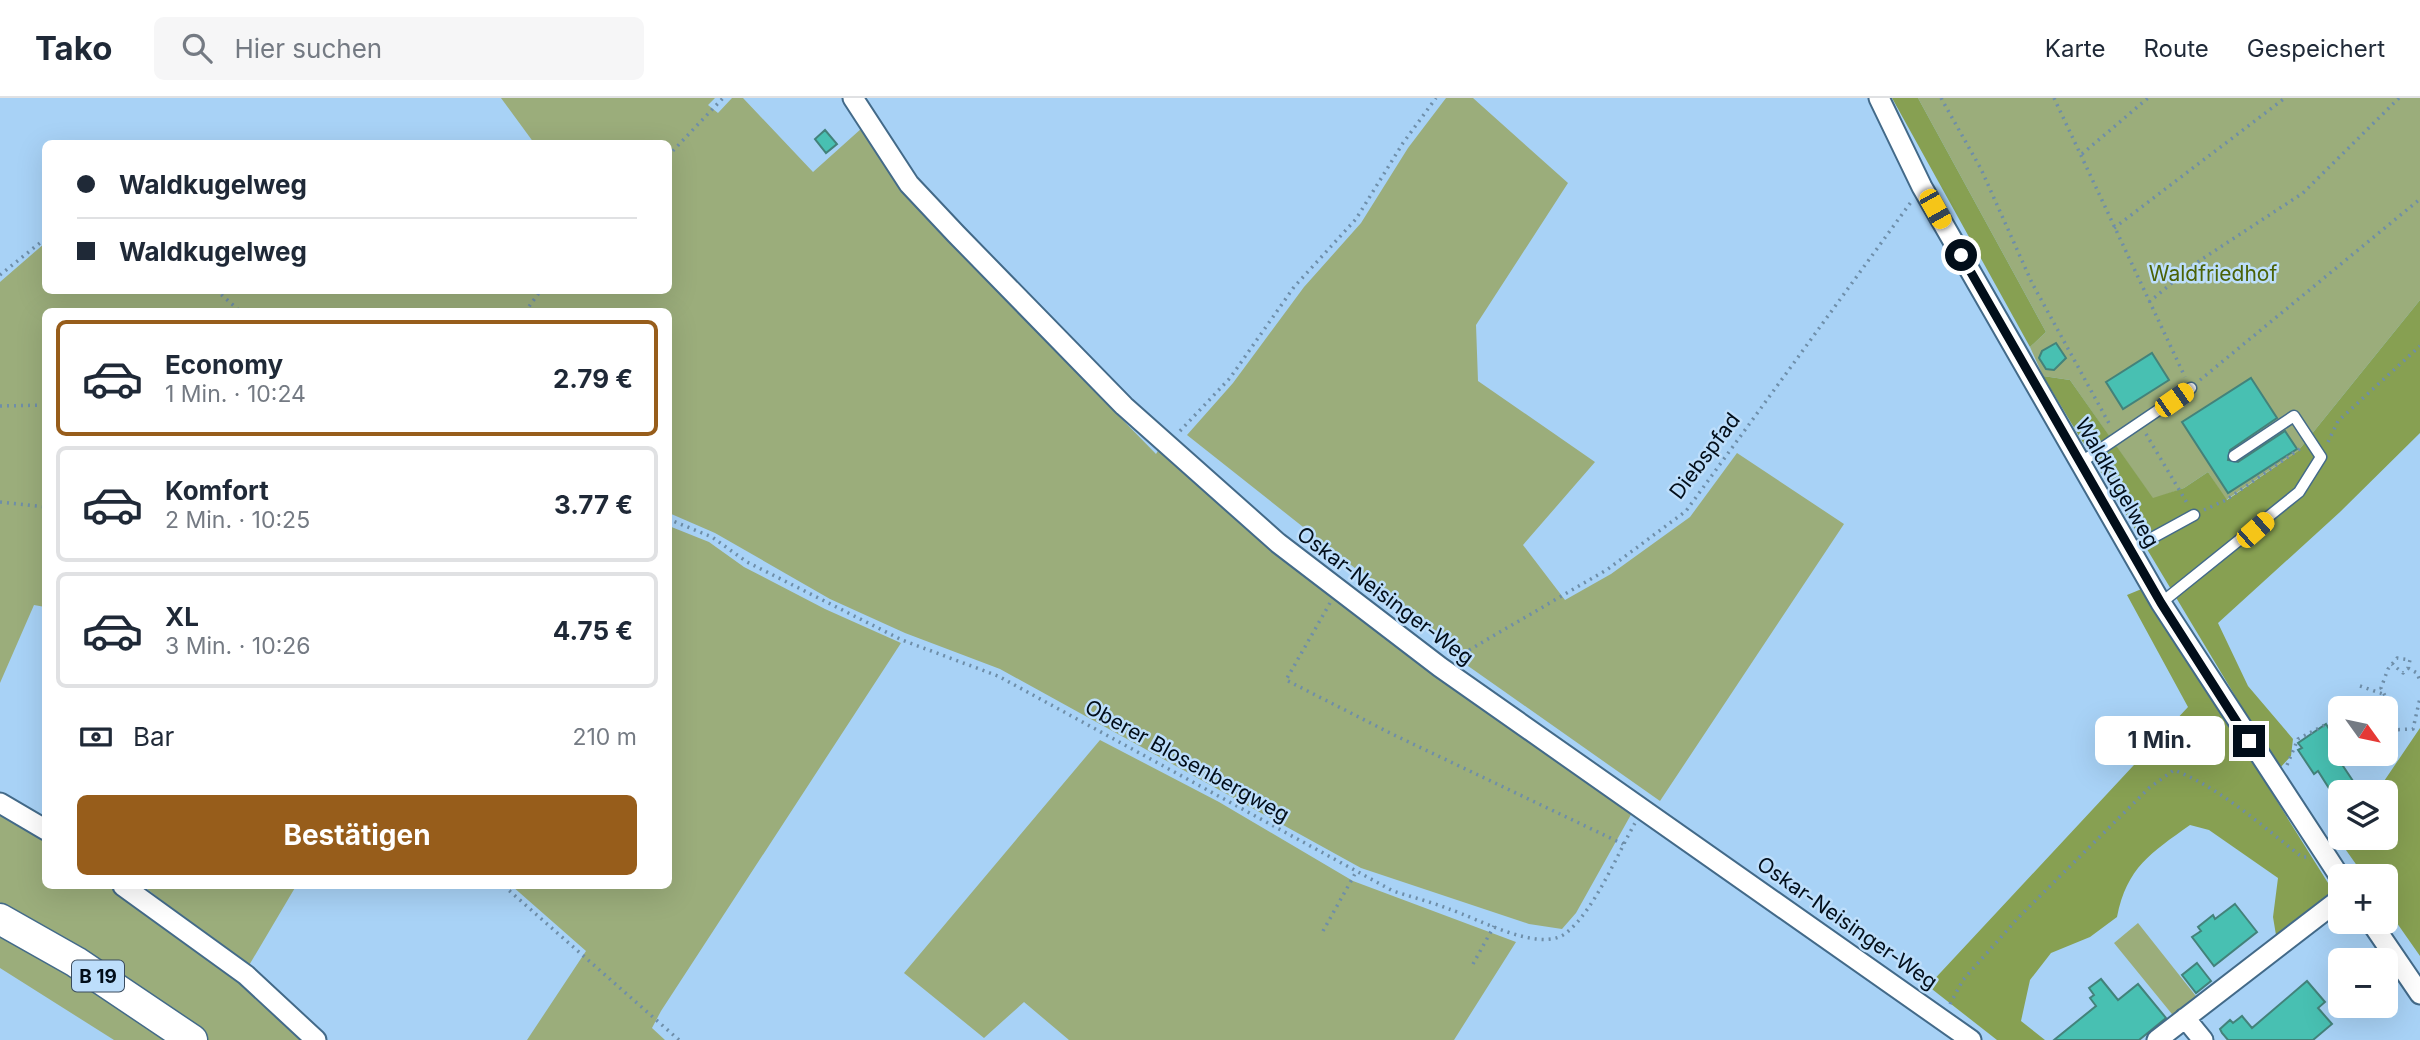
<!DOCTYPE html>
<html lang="de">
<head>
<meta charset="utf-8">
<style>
	:root { --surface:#fff; --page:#f6f6f7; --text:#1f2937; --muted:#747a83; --line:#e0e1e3; --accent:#975d1b }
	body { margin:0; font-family:Inter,sans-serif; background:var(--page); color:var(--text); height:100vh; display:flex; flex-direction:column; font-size:26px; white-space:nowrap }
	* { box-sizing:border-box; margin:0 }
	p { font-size:23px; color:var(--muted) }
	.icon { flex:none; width:38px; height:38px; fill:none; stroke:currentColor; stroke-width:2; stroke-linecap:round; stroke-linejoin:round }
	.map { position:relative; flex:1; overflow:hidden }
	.details { position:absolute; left:42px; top:210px; width:630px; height:581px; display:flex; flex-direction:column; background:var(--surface); border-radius:10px; box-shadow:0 7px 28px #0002 }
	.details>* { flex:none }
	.banner { position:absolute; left:42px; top:42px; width:630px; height:154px; border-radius:10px; box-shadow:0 7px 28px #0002; display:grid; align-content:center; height:154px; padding:0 35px; background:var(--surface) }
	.needle { width:46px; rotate:123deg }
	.tools { position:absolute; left:2328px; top:598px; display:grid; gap:14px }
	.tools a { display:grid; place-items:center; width:70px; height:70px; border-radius:10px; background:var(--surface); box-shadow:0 7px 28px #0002; font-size:35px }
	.end { position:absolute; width:32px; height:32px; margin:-16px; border:9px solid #020e1a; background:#fff; box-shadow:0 0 0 4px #fff }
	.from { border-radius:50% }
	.bubble { position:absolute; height:49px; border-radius:10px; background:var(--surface); box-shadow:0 7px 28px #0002; font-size:23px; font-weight:700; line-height:49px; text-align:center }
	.car { position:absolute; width:21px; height:42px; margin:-21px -10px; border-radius:9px; box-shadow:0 0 5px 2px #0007; background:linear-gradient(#f5c518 24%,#345 0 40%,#f5c518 0 76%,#345 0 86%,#f5c518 0) }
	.banner b { display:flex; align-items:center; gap:24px; height:66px; font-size:26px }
	.banner b+b { border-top:2px solid var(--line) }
	.banner i { width:18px; height:18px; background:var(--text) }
	ul { padding:12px 0 0; list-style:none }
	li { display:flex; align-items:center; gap:21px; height:116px; margin:0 14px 10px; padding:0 21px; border:4px solid var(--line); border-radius:10px }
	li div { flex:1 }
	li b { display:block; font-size:26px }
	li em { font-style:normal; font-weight:700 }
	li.active { border-color:var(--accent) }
	li>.icon { width:63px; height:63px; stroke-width:1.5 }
	.pay { display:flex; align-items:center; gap:18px; height:77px; padding:0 35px; font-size:26px }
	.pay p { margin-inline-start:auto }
	.primary-button { display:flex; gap:14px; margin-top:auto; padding:14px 35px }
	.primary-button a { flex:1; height:80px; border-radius:10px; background:var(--accent); color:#fff; font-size:28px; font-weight:700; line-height:80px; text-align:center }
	header { display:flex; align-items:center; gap:42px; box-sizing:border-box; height:98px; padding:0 35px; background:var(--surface); border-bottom:2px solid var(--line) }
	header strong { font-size:33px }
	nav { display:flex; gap:38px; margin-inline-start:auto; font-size:24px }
	.search { width:490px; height:63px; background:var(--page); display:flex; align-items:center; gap:18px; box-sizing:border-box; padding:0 24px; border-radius:10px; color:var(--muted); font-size:26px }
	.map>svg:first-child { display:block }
	.green { fill:#9bad7b }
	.forest { fill:#87a052 }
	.building { fill:#48c0b2; stroke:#43827a; stroke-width:2 }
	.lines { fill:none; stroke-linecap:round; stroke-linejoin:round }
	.lane-casing { stroke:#436a89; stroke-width:13 }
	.street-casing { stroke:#436a89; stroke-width:23 }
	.primary-casing { stroke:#436a89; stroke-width:33 }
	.path { stroke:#6e8ea9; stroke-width:3.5; stroke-dasharray:2 5; stroke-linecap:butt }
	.lane { stroke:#fff; stroke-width:10 }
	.street { stroke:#fff; stroke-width:19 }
	.primary { stroke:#fff; stroke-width:30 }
	.route { stroke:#020e1a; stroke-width:9 }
	.labels { text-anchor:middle; stroke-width:5; stroke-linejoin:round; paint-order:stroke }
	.shield { fill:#bddefb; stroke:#3a4c5e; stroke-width:2 }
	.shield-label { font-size:19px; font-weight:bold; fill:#020e1a }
	.park-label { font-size:21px; fill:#4b6207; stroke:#bddefb }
	.street-label { font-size:21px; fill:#020e1a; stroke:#bddefb }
</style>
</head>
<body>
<header>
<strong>Tako</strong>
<div class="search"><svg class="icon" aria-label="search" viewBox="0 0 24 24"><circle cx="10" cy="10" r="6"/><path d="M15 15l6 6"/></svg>Hier suchen</div>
<nav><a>Karte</a><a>Route</a><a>Gespeichert</a></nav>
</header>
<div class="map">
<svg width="2420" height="942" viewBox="0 0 2420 942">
	<rect width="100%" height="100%" fill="#a8d2f6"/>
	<path class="green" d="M501,0h214l-7,7 10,8 14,-15h11l70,74 49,-44 73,100 221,226 5,-8 472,365 -57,102 -14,16 -33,-5 -168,-56 -361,-199 -95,-36 -75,-34 -115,-66 -46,-20 -1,-201h-622l-1,295 -11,-2 -34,78v-401l45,-39 1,47h622v-146l-134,-1z
		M1446,0h27l95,85 -92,142 2,56 117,81 -72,83 42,55 46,-26 79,-57 47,-64 107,71 -184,277 -199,-140 -62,-58 -212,-168 46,-52 71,-96 57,-64 47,-75z
		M1918,0h502v202l-122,151 -72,49 -18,-28 -24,16 -31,11 -83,-119 -27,-4 -13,-29 16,-15z
		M669,428l40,16 35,25 81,42 76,34 -240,368 -9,17 13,12h-138l59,-89 -74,-65h156z
		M1100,642l119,62 134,79 163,61 -62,98h-385l-45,-38 -40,36 -80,-65z
		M0,716l45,27 1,45h62l139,98 61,56h-194l-114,-72z
		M148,788h148l-48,81 -101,-78z
		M2138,825l61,77 -23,19 -62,-76z"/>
	<path class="forest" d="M1892,0h26l128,234 -16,15z
		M2420,202v133l-80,79 -122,111 30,63 45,53 -2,17 -12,13 -236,-393 27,4 83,118 31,-10 24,-16 19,28 71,-49z
		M2144,490l189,303 -57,44 -3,-18 5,-39 -69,-48 -19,-5c-39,28 -63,42 -73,92l-27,20 -39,16 -21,27 -9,41 24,19h-48l-69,-54 260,-279 -61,-112z
		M2420,630v228l-35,-50v-29h-20l-24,-34 4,-5h40v-45h-9z"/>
	<path class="building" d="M825,32l12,14 -11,9 -11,-14z
		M2056,245l10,15 -12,12 -8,-1 -7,-11 3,-7z
		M2152,255l17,27 -46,29 -17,-27z
		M2251,280l26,40 -47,32 -2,10 10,2 47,-31 12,18 -69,44 -46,-71z
		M2326,626l14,23v7l5,2 -6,4 22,33h-29l-14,-22 -4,3 -16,-24 4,-2 -4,-5z
		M2235,806l22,28 -43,34 -22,-29 9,-6 -3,-4 15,-12 2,4z
		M2197,865l14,18 -15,12 -14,-18z
		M2101,881l17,21 20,-16 28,34 -27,22h-85l42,-34 -6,-8 4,-3 -5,-7z
		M2307,883l18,21 -7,6 14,16 -19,16h-85l-6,-7 -2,-4 10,-9 3,3 9,-7 10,12z"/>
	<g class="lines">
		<g class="lane-casing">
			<path id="lane" d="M2080,365l111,-75
				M2130,452l64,-35
				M2161,505l138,-111 22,-35 -27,-41 -60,40"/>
		</g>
		<g class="street-casing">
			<path id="street" d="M853,0l56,86 47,50 168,172 154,137 162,124 531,373
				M1879,0l43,89 239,416 179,274
				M0,705l46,27
				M123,788l123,89 70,65
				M2371,824l49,72
				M2185,920l18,22
				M2157,942l183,-141"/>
		</g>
		<g class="primary-casing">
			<path id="primary" d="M0,821l76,43 116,78"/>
		</g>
		<path class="path" d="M1941,0l40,71 51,114 79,144
			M2054,0l131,279
			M2082,56l66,-56
			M668,58l55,-58
			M2114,130l171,-130
			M0,177l46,-37
			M216,192l25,22
			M2149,204l47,-39 107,-70 96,-95
			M525,214l16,-22
			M2200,282l220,-181
			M0,308l46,-1
			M1180,333l50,-53 64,-91 62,-68 47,-76 33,-45
			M2146,336l41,69
			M2328,344l10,-21 82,-75
			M0,404l46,5
			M2204,412l22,-10 75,-52
			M668,421l44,18 35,25 155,78 96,36 395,215c19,6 38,11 56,18 28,9 91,45 117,24 28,-22 51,-78 69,-110
			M1330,505l-44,77 106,54 231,110
			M1457,559l151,-88 78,-58 225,-309
			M2408,570l9,5 3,8
			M2360,588l23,8
			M2391,632l22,-1 7,-31
			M2385,644c11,-21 7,-33 -4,-54l7,-19 9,-11 13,2 -2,8 -5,5 -11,-9
			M2287,667l11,-26 42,-22
			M504,788l175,154
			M1323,833l33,-59
			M1473,866l21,-38
			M1950,906l13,-24 54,-61 132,-131 25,-18c48,19 88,56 128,87h5"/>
		<use href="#lane" class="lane"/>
		<use href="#street" class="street"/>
		<use href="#primary" class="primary"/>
	</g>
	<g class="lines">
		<path class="route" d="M1961,157l200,348 88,138"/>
	</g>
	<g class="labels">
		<rect class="shield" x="72" y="862.5" width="52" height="31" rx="5"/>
		<g class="shield-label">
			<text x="98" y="885">B 19</text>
		</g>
		<g class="park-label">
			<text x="2213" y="183">Waldfriedhof</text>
		</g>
		<g class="street-label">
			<text transform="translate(1705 358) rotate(-53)" y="7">Diebspfad</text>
			<text transform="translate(2117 385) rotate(60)" y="7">Waldkugelweg</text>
			<text transform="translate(1385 498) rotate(37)" y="7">Oskar-Neisinger-Weg</text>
			<text transform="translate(1187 663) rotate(29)" y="7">Oberer Blosenbergweg</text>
			<text transform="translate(1847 825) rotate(35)" y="7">Oskar-Neisinger-Weg</text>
		</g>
	</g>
</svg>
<div class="tools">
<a><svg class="needle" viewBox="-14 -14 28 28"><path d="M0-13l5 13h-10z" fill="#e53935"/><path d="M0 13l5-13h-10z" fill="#747a83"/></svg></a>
<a><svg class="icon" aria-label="layers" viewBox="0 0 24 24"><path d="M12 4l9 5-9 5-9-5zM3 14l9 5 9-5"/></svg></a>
<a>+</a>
<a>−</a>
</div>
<i class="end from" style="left:1961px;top:157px"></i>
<i class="end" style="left:2249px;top:643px"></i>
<div class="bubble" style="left:2095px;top:618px;width:130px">1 Min.</div>
<i class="car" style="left:1935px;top:111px;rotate:151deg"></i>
<i class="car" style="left:2174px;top:302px;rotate:55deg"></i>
<i class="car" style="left:2255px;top:432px;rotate:49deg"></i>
<div class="banner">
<b><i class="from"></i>Waldkugelweg</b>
<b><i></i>Waldkugelweg</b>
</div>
<section class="details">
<ul>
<li class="active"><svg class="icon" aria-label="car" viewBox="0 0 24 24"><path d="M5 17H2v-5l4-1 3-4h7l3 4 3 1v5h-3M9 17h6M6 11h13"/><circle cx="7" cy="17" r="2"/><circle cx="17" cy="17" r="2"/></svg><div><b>Economy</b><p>1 Min. · 10:24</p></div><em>2.79 €</em></li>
<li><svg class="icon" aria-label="car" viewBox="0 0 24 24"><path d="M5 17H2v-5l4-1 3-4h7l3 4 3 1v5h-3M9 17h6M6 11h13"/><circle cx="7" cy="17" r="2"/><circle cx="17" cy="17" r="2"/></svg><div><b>Komfort</b><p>2 Min. · 10:25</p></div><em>3.77 €</em></li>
<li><svg class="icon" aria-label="car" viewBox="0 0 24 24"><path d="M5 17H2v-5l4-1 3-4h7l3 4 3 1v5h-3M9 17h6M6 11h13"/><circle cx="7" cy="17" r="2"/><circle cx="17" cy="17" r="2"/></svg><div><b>XL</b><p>3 Min. · 10:26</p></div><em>4.75 €</em></li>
</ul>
<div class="pay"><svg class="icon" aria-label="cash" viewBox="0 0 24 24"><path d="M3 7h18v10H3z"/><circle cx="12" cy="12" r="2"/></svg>Bar<p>210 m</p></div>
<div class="primary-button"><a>Bestätigen</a></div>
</section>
</div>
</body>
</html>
